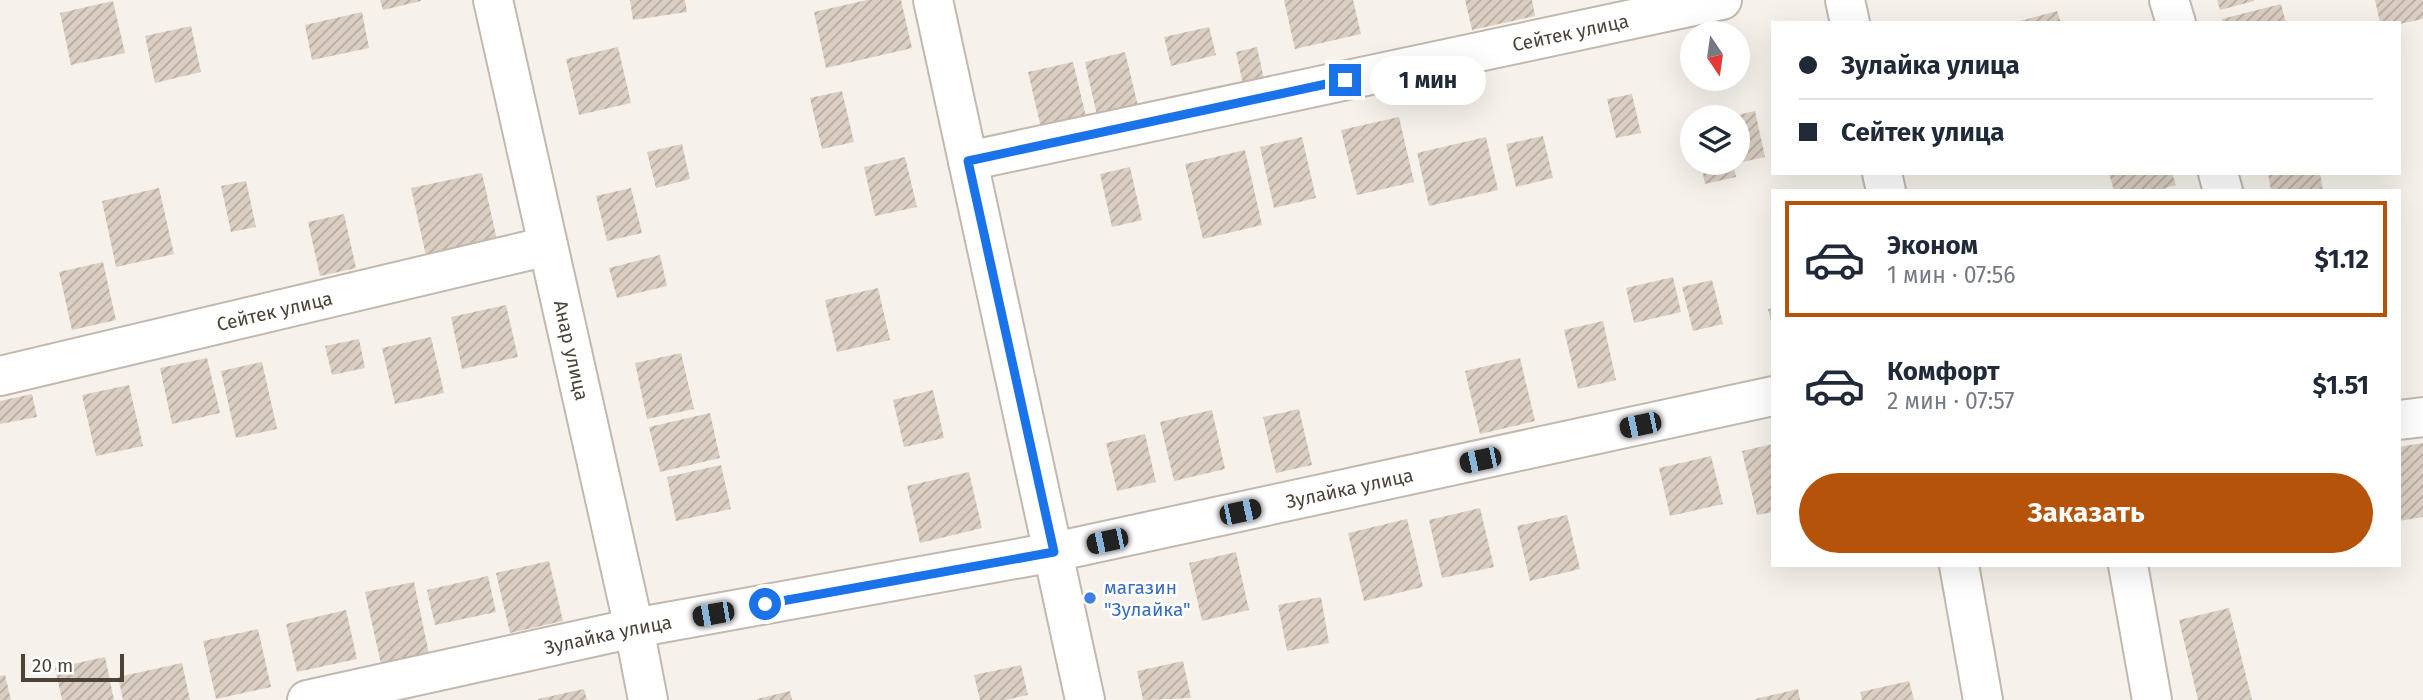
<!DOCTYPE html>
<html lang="ru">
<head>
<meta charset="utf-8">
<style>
	:root { --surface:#fff; --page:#f2f2f3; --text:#1f2937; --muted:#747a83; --line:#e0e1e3; --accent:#b45309 }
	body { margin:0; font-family:"Fira Sans",sans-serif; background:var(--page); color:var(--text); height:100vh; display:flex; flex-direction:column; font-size:26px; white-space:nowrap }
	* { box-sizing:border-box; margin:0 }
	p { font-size:23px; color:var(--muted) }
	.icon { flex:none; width:38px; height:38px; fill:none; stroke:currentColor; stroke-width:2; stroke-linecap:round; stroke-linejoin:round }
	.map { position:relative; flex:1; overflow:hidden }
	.drawer { position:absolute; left:1771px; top:189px; width:630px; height:378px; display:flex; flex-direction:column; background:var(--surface); border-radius:0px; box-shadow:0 7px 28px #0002 }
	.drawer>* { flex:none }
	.guide { position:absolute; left:1771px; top:21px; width:630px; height:154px; border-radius:0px; box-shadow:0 7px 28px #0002; display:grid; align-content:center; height:154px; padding:0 28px; background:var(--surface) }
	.needle { width:46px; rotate:167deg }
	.buttons { position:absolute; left:1680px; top:21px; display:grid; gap:14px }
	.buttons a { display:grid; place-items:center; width:70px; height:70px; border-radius:50%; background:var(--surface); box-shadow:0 7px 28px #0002; font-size:35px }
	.scale { position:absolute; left:21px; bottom:18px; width:103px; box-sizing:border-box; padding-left:7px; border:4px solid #4b4238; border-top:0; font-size:19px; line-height:24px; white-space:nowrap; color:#4b4238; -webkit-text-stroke:5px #fff; paint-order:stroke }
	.end { position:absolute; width:32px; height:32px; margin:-16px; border:9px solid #1a73e8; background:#fff; box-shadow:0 0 0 4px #fff }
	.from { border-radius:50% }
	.bubble { position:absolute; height:49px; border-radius:24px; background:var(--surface); box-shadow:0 7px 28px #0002; font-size:23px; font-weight:700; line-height:49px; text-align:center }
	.car { position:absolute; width:21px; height:42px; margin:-21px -10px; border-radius:9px; box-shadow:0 0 5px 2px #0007; background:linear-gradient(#222 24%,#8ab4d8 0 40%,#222 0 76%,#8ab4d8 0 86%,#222 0) }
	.guide b { display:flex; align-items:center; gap:24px; height:66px; font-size:26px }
	.guide b+b { border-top:2px solid var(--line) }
	.guide i { width:18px; height:18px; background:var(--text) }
	ul { padding:12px 0 0; list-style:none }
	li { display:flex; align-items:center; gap:21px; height:116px; margin:0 14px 10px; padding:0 14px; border:4px solid transparent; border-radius:0px }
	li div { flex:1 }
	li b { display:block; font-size:26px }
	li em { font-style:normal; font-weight:700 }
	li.active { border-color:var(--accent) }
	li>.icon { width:63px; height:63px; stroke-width:1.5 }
	.button { display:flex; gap:14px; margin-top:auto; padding:14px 28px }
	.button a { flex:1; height:80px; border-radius:42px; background:var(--accent); color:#fff; font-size:28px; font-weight:700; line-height:80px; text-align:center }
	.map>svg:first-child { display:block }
	.building { fill:url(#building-hatch) }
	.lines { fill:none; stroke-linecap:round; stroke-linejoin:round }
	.minor-casing { stroke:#c2b8ad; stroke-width:42 }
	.minor { stroke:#fff; stroke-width:38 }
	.route { stroke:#1a73e8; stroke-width:9 }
	.shop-dot { fill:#3f7fe0; stroke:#fff; stroke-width:2.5 }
	.labels { text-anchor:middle; stroke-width:5; stroke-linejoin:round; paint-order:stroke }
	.street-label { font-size:19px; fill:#4b4238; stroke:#fff }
	.shop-label { font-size:19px; fill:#366cbe; stroke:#fff; text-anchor:start }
</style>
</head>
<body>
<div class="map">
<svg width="2423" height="700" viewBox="0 0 2423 700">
	<defs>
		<pattern id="building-hatch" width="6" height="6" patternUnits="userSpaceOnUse" patternTransform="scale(1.75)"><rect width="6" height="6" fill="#dbcfc3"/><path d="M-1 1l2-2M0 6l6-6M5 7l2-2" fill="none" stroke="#b4aa9f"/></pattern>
	</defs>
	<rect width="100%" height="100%" fill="#f6f2eb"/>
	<path class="building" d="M380,0h41v1l-38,9z
		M630,0h55l2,12 -54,8z
		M867,0h34l11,48 -86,20 -12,-56z
		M1284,0h69l8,34 -66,15z
		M1465,0h67l3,16 -63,14z
		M2217,0h37v1l-34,9z
		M2375,0h48v19l-24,5 -19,-1z
		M113,1l12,52 -54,12 -11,-52z
		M2281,4l5,19h-63l-1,-4z
		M2057,11l4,12h-45v-1z
		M362,12l7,36 -57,12 -7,-35z
		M191,26l10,46 -46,11 -10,-47z
		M1209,27l7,28 -45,11 -7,-29z
		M618,47l13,56 -52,12 -13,-56z
		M1257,47l8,37 -21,5 -8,-37z
		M1125,52l14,58 -41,10 -13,-58z
		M1073,62l14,59 -45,11 -14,-60z
		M842,91l12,51 -32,7 -12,-51z
		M1632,94l9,39 -25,5 -9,-39z
		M1755,111l10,46 -27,6v-48z
		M1399,117l15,65 -57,13 -16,-65z
		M1543,136l10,42 -37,9 -10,-43z
		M1302,137l14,61 -42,10 -14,-61z
		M1486,137l12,53 -69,16 -12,-53z
		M682,144l8,35 -34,9 -9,-36z
		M1245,150l17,75 -59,14 -18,-75z
		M905,157l12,50 -42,9 -11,-49z
		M1701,163h32l3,14 -31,7z
		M1130,167l12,53 -30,7 -12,-53z
		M482,173l15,67 -71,16 -15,-68z
		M2109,173h63l4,12 -21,6h-41z
		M2268,173h52l3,18h-52z
		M246,181l10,46 -25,5 -10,-46z
		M159,188l15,66 -58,13 -14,-66z
		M631,188l11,45 -35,8 -11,-45z
		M344,214l12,54 -36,8 -12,-54z
		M660,255l7,31 -50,12 -8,-30z
		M103,262l13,58 -44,10 -13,-58z
		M1673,277l8,35 -47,11 -8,-35z
		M1712,280l11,44 -30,7 -11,-44z
		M878,288l12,52 -53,12 -12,-52z
		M506,305l12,52 -56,12 -11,-52z
		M1773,308v16l-1,1 -4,-16z
		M1603,321l13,59 -38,9 -14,-59z
		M431,337l13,56 -49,11 -13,-56z
		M359,339l6,29 -33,7 -7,-29z
		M681,353l13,56 -47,10 -12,-56z
		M207,358l13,55 -48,11 -12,-56z
		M1520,358l15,63 -55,13 -15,-63z
		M262,362l15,67 -41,9 -15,-67z
		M129,385l14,61 -47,10 -14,-61z
		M933,390l11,48 -40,9 -11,-47z
		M32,394l5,23 -37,7v-23z
		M1299,409l13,56 -36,8 -13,-56z
		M1212,410l13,59 -51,12 -14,-59z
		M710,413l10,45 -60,14 -11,-45z
		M1145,434l11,48 -39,9 -11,-48z
		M2423,443v74l-24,4v-74z
		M1773,444v68l-16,3 -15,-64z
		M1711,456l12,48 -53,12 -11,-48z
		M721,465l10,44 -55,12 -9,-44z
		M969,472l13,56 -62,15 -13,-57z
		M1480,508l14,59 -52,11 -13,-58z
		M1567,515l13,54 -50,12 -13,-55z
		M1407,519l16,68 -59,14 -16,-68z
		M1236,552l13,58 -47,11 -13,-58z
		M549,561l14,60 -53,12 -14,-60z
		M488,576l8,36 -61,13 -8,-35z
		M414,582l15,72 -48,10 -16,-72z
		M1321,597l8,46 -42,8 -9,-46z
		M2229,608l23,92h-54l-19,-80z
		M346,610l11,49 -60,13 -11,-48z
		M258,629l13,58 -55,12 -13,-58z
		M105,657l9,43h-52l-7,-32z
		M1183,661l8,37 -48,2 -6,-29z
		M182,663l8,37h-67l-5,-23z
		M1021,665l7,30 -23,5h-25l-6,-25z
		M5,675l6,25h-11v-24z
		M1909,681l5,19h-52l-2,-8z
		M584,689l3,11h-49v-1z
		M1798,689l2,11h-44l-1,-1z
		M790,691l2,9h-35v-1z"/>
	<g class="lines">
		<g class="minor-casing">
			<g id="minor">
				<path id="s1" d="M493,0l141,628 14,72"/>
				<path d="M933,0l152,700"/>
				<path d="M1845,0l5,23"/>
				<path d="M2169,0l7,23"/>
				<path id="s2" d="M968,161l754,-161"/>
				<path d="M1882,173l4,18"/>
				<path d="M2218,173l5,18"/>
				<path id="s3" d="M0,376l548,-130"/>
				<path d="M2399,420l24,-3"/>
				<path d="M1959,565l24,135"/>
				<path d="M2128,565l24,135"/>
				<path id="s4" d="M307,700l327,-72 420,-76 719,-156"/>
			</g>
		</g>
		<use href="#minor" class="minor"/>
	</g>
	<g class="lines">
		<path class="route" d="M765,604l289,-52 -86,-391 377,-81"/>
	</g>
	<circle class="shop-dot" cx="1090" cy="598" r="7"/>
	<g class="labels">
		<g class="street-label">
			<text dy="7" stroke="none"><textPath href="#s2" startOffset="616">Сейтек улица</textPath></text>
			<text dy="7" stroke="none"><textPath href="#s3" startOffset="282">Сейтек улица</textPath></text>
			<text dy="7" stroke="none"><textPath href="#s1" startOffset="359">Анар улица</textPath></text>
			<text dy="7" stroke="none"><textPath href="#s4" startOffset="1064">Зулайка улица</textPath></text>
			<text dy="7" stroke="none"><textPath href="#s4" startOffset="308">Зулайка улица</textPath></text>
		</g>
		<g class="shop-label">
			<text x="1104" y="594">магазин<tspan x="1104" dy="22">"Зулайка"</tspan></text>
		</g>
	</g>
</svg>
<div class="buttons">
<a><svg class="needle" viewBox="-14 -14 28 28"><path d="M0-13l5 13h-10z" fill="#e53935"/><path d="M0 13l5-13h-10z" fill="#747a83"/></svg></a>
<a><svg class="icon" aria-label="layers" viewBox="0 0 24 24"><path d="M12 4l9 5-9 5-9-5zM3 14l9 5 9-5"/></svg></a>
</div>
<div class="scale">20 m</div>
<i class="end from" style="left:765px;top:604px"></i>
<i class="end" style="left:1345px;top:80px"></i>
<div class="bubble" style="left:1370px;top:56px;width:116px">1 мин</div>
<i class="car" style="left:1640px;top:425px;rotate:258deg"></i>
<i class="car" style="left:1480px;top:460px;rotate:258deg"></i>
<i class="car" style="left:1240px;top:512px;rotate:78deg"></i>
<i class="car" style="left:1107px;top:541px;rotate:258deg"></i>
<i class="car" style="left:713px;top:614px;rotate:260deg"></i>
<div class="guide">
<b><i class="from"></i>Зулайка улица</b>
<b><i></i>Сейтек улица</b>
</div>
<section class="drawer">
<ul>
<li class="active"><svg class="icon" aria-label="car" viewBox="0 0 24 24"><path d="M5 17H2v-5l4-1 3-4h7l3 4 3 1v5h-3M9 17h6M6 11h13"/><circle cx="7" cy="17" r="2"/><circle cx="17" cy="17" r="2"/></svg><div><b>Эконом</b><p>1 мин · 07:56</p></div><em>$1.12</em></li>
<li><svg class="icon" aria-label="car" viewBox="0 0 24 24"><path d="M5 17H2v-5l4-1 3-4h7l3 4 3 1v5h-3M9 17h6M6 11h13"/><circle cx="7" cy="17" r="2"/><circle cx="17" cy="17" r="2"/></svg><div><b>Комфорт</b><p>2 мин · 07:57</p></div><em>$1.51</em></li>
</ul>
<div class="button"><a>Заказать</a></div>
</section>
</div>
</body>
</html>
